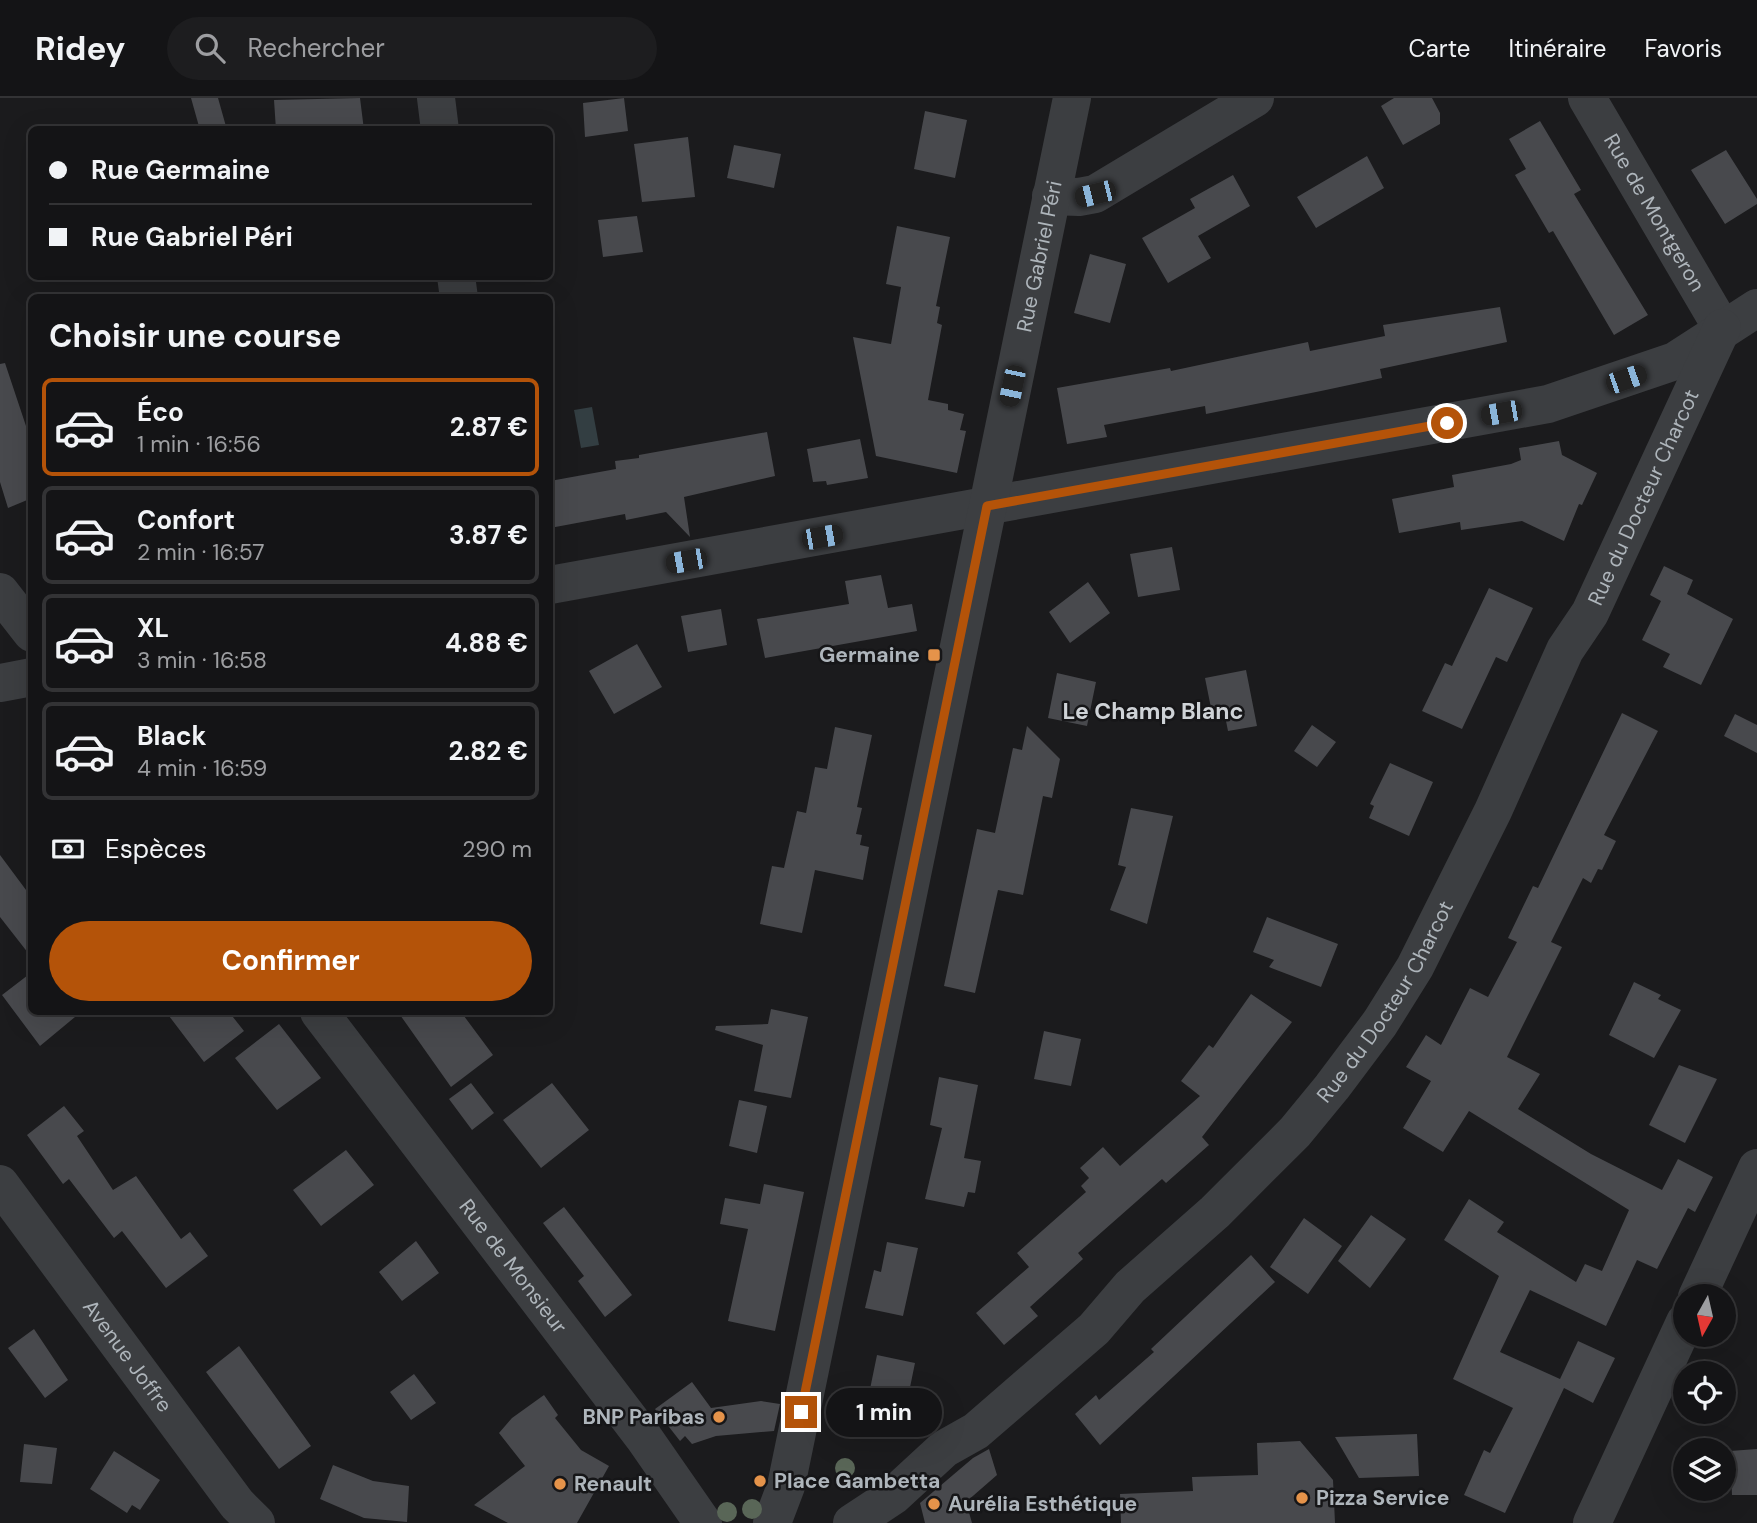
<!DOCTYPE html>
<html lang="fr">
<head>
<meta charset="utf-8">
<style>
	:root { --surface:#141416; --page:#1d1d1f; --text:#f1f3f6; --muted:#9d9ea1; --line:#333335; --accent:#b45309 }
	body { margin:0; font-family:"DM Sans",sans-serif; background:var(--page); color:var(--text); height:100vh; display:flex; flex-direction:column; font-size:26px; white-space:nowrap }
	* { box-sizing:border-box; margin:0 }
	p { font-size:23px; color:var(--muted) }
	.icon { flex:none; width:38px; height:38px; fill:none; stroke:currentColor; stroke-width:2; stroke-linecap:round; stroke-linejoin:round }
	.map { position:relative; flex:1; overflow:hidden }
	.drawer { position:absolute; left:28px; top:196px; width:525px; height:721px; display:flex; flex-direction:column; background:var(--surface); border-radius:10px; box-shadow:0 7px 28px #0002,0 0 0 2px var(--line) }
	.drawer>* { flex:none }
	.top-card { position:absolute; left:28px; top:28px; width:525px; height:154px; border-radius:10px; box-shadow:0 7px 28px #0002,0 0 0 2px var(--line); display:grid; align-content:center; height:154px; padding:0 21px; background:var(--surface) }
	.needle { width:46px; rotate:188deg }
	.controls { position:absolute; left:1673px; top:1186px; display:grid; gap:14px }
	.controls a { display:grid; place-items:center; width:63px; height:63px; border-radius:50%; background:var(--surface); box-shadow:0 7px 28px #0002,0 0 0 2px var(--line); font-size:35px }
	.end { position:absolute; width:32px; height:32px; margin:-16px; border:9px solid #b45309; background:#fff; box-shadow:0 0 0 4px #fff }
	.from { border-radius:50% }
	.bubble { position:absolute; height:49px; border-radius:24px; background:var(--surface); box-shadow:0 7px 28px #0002,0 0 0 2px var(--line); font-size:23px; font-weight:700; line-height:49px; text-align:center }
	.car { position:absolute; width:21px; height:42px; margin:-21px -10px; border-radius:9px; box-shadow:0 0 5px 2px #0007; background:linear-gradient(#222 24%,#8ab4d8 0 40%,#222 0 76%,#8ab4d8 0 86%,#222 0) }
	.top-card b { display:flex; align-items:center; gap:24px; height:66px; font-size:26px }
	.top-card b+b { border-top:2px solid var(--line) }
	.top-card i { width:18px; height:18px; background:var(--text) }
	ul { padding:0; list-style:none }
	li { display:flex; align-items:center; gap:21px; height:98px; margin:0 14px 10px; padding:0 7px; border:4px solid var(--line); border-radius:10px }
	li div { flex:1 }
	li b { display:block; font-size:26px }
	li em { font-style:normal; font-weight:700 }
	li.on { border-color:var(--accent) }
	li>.icon { width:63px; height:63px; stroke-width:1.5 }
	h2 { padding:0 21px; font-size:32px; line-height:84px }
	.pay { display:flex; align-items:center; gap:18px; height:77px; padding:0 21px; font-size:26px }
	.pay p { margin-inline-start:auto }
	.button { display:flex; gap:14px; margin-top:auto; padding:14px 21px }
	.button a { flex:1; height:80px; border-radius:42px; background:var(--accent); color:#fff; font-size:28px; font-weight:700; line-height:80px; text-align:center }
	header { display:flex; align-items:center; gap:42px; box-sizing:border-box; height:98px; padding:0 35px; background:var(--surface); border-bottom:2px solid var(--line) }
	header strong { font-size:33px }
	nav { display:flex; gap:38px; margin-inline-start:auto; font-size:24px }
	.search { width:490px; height:63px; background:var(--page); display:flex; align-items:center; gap:18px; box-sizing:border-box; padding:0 24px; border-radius:38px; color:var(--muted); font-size:26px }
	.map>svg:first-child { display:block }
	.water { fill:#333e42 }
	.building { fill:#48494d }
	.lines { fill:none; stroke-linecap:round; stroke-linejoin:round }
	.minor { stroke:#3c3e41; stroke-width:38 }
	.tree { fill:#596657 }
	.route { stroke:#b45309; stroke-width:9 }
	.poi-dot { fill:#e5934a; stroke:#161618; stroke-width:2.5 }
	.labels { text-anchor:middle; stroke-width:5; stroke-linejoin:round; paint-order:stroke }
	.street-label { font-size:21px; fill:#aeb5bb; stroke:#161618 }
	.poi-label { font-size:21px; font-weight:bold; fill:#aeb5bb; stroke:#161618; text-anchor:start }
	.neighbourhood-label { font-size:23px; font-weight:bold; fill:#cfd3d7; stroke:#161618 }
</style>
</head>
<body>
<header>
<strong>Ridey</strong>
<div class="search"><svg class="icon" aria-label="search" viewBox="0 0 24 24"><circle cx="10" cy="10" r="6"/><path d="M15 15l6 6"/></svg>Rechercher</div>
<nav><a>Carte</a><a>Itinéraire</a><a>Favoris</a></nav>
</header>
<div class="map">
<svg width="1757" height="1425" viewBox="0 0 1757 1425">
	<rect width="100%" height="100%" fill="#1b1b1d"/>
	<path class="water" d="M592,309l7,38 -18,3 -7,-38z"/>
	<path class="building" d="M191,0h27l9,32h-27z
		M360,0l4,32h-88l-2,-30z
		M624,0l4,33 -43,6 -2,-34z
		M1394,0h38l8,15v11l-37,21 -22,-39z
		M925,13l42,9 -12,58 -41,-9z
		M1540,23l41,69 -7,4 74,121 -34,20 -61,-104 -4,2 -34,-58 11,-6 -17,-30z
		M688,39l7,60 -53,5 -8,-58z
		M734,47l47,9 -7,34 -47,-10z
		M1726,52l31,49v5l-32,20 -34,-54z
		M1367,58l17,32 -68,40 -19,-31z
		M1233,77l17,31 -52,30 13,22 -43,25 -26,-45 53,-30 -5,-9z
		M637,118l6,36 -40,5 -5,-37z
		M897,128l53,11 -14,69 4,1 -3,16 5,2 -14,75 20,4v6l16,4 -4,16 6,1 -9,42 -81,-17 -23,-119 38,7 10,-57 -15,-3z
		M1090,156l36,10 -16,59 -36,-10z
		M1500,209l7,35 -127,27 2,9 -61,13 -115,23 -1,-8 -101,19 3,12 -40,7 -10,-56 113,-20 1,3 137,-29 2,9 75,-15 -2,-11z
		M5,265l27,81v54l-24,10 -8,-26v-118z
		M767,334l8,44 -91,21 6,40 -24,-25 -40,8 -1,-6 -75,14v-47l66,-12 -1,-8 24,-3v-3z
		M860,341l8,39 -41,7 -1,-4 -13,1 -6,-33z
		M1559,343l3,14 35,18 -15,32 -3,-1 -15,37 -42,-20 -61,9 -1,-8 -61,11 -7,-34 62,-12 -2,-12 59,-11 10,-4 -2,-12z
		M1172,449l8,43 -42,7 -8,-43z
		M1664,468l29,14 -6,14 46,25 -32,66 -38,-18 7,-13 -28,-14 19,-39 -11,-6z
		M881,477l7,33 24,-4 5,27 -152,27 -8,-39 92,-15 -4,-23z
		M1088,484l22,31 -40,30 -21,-31z
		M1489,490l44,20 -26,54 -11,-5 -34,72 -40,-18 23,-48 7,3z
		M721,511l6,36 -39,7 -7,-36z
		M637,546l25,43 -48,27 -25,-43z
		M1246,572l11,56 -29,5 -3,-15 -12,2 -8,-40z
		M1057,575l39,9 -9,44 -39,-8z
		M1622,615l36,18 -54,104 12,6 -14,29 -4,-1 -7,14 -8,-5 -32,64 11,5 -55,110 33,17 -22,35 73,45 71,36 16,-31 35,18 -18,35 -7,-4 -31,61 -20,-9 -31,66 -76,-36 -30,62 60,27 18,-38 37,17 -22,45 -29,-15 -59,125 -41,-18 20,-45 6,3 23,-45 -60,-29 46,-103 -55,-36 25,-41 35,23 -7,10 79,50 9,-18 17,7 27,-61 -160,-99 -26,41 -40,-24 28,-47 -25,-14 20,-32 15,10 29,-57 18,9 29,-55 -9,-4 25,-52 5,2z
		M1735,616l22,11v28l-33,-17z
		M1312,627l24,17 -19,25 -23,-16z
		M1027,628l33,33 -8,39 -9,-2 -20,99 -25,-5 -23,103 -31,-7 33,-157 18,4 18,-85 9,2z
		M835,629l37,8 -15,72 5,1 -6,26 6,1 -2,10 9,2 -6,33 -48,-10 -13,63 -42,-9 12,-58 12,2 13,-57 9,2 9,-46 12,2z
		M1390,665l43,19 -24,54 -40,-18 5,-12 -4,-2z
		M1131,710l42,8 -26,108 -37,-14 16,-43 -8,-2z
		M0,757l32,43v60l-32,-41z
		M1267,819l71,27 -17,43 -52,-20 5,-7 -21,-8z
		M32,874v40h49l-41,34 -38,-51z
		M1634,884l27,13 -3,4 23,11 -27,48 -45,-23z
		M1251,896l41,28 -90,115 7,8 -43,38 -4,-4 -84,74 5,6 -53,48 8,9 -34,29 -28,-32 53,-46 -12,-14 69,-61 -5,-6 8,-8 -9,-10 23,-21 17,19 80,-70 -19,-15 28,-36 4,3z
		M771,911l37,8 -17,81 -37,-7 9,-46 -48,-15 1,-4 52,-2z
		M166,914h63l15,19 -40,31z
		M398,914h63l32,43 -42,32z
		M279,926l42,54 -44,32 -42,-52z
		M1044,933l37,8 -10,47 -37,-7z
		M1679,967l38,14 -32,64 -36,-18z
		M939,979l39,8 -14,73 17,3 -6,32 -7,-1 -4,15 -39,-8 17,-71 -12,-3z
		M471,985l23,30 -22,17 -23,-31z
		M552,985l37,47 -48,38 -38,-48z
		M739,1002l28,6 -10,47 -28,-7z
		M64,1008l20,25 -7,5 36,54 23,-14 45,63 9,-7 18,24 -42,32 -44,-57 -8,7 -45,-59 -6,5 -36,-49z
		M346,1052l28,35 -53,41 -28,-36z
		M764,1086l40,8 -29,139 -47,-10 20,-92 -28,-5 5,-26 35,6z
		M564,1109l68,88 -27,22 -27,-36 6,-5 -41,-53z
		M1371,1117l35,24 -36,49 -32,-27z
		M1304,1120l38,28 -34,48 -38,-27z
		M416,1143l23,32 -37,28 -23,-29z
		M887,1144l31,6 -15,68 -38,-8 9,-38 7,2z
		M1251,1157l24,27 -175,163 -25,-31 21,-19 3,5 55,-48 -3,-3z
		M34,1231l34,51 -23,18 -37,-50z
		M239,1248l72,100 -32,23 -73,-97z
		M877,1257l38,8 -15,73 -38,-8z
		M414,1276l22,29 -25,17 -21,-28z
		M692,1284l19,26 50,-7 19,3 -6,27 -58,5 -24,8 -7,-8 -5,5 -25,-32z
		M544,1297l14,20 -3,3 26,32 28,16 -32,57h-69l-34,-18 51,-39 -26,-33 13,-15z
		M1417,1336l2,42 -60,2 -24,-41z
		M1300,1343l33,39 2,43h-214l-1,-29 73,-3 -1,-14 66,-2 -1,-32z
		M24,1346l33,4 -5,36 -32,-2z
		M989,1351l8,26 -31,27 6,21h-47l-5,-20 53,-45z
		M1757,1351v46h-25l-2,-44z
		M114,1353l46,29 -20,30 -8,-5 -5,8 -37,-24z
		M333,1367l40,16 36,5 -2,36 -43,-4 -44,-19z"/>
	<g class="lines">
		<g class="minor">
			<path d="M436,0l4,32"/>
			<path id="s1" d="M1587,0l135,230"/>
			<path d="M1051,98l28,1 16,-3 160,-96"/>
			<path d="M456,178l3,22"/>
			<path d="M550,487l998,-181 127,-43 82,-53"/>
			<path d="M0,494l32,41"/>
			<path d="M0,585l32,-6"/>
			<path id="s2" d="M319,914l325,426 59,85"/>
			<path id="s3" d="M0,1086l237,320 19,19"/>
			<path d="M1697,1199l60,-129"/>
			<path id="s4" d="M772,1425l14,-37 286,-1388"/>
			<path id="s5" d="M852,1425l41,-27 51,-47 32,-18 118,-102 36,-42 85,-75 80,-80 37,-45 48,-64 35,-56 78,-156 72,-161 25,-37 132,-285"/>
			<path d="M1592,1425l93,-201"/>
		</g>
	</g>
	<g class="tree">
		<circle cx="845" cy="1370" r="10"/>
		<circle cx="752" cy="1411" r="10"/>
		<circle cx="727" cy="1414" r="10"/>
	</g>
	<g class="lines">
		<path class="route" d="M801,1314l186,-906 460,-83"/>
	</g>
	<g class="poi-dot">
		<rect x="927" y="550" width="14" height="14" rx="3.5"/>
		<circle cx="719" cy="1319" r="7"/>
		<circle cx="760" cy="1383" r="7"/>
		<circle cx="560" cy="1386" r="7"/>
		<circle cx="1302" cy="1400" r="7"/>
		<circle cx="934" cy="1406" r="7"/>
	</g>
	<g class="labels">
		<g class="street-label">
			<text dy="7" stroke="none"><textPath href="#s1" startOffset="133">Rue de Montgeron</textPath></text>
			<text dy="7" stroke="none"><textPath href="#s4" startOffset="1295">Rue Gabriel Péri</textPath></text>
			<text dy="7" stroke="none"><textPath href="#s5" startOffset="1320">Rue du Docteur Charcot</textPath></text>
			<text dy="7" stroke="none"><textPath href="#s5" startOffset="752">Rue du Docteur Charcot</textPath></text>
			<text dy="7" stroke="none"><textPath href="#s2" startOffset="320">Rue de Monsieur</textPath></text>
			<text dy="7" stroke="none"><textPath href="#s3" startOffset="214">Avenue Joffre</textPath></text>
		</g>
		<g class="poi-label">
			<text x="920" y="564" text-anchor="end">Germaine</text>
			<text x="705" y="1326" text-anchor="end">BNP Paribas</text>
			<text x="774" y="1390">Place Gambetta</text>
			<text x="574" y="1393">Renault</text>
			<text x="1316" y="1407">Pizza Service</text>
			<text x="948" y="1413">Aurélia Esthétique</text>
		</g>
		<g class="neighbourhood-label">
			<text x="1153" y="621">Le Champ Blanc</text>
		</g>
	</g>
</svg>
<div class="controls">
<a><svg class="needle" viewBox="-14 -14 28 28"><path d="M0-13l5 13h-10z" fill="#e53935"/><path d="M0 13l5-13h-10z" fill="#9d9ea1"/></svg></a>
<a><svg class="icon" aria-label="locate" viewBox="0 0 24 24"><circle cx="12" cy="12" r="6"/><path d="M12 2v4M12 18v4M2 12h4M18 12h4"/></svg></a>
<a><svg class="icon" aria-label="layers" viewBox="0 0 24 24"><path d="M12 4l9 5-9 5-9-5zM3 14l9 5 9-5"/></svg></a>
</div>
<i class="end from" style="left:1447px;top:325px"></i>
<i class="end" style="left:801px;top:1314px"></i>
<div class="bubble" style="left:826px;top:1290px;width:116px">1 min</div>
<i class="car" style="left:1095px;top:96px;rotate:256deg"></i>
<i class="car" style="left:1626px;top:281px;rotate:71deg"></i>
<i class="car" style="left:1012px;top:288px;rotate:192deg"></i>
<i class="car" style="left:1501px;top:315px;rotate:260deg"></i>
<i class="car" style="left:822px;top:439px;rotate:80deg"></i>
<i class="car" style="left:686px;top:463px;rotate:260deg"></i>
<div class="top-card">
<b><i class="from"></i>Rue Germaine</b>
<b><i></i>Rue Gabriel Péri</b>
</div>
<section class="drawer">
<h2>Choisir une course</h2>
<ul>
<li class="on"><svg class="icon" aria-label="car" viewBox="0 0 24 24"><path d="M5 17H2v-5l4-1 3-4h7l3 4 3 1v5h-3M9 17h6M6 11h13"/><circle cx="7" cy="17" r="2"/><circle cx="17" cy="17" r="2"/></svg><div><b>Éco</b><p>1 min · 16:56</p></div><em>2.87 €</em></li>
<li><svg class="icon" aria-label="car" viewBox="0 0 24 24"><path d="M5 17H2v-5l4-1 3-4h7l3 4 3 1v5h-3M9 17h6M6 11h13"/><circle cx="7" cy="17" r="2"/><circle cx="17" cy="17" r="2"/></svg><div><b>Confort</b><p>2 min · 16:57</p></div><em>3.87 €</em></li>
<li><svg class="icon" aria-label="car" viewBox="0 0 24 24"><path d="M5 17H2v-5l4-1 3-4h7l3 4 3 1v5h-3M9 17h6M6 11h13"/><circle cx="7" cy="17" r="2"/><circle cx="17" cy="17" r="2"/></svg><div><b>XL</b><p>3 min · 16:58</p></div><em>4.88 €</em></li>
<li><svg class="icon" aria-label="car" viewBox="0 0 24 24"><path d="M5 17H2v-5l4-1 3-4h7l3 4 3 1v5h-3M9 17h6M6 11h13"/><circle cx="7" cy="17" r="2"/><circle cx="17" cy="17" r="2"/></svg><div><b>Black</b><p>4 min · 16:59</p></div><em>2.82 €</em></li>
</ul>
<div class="pay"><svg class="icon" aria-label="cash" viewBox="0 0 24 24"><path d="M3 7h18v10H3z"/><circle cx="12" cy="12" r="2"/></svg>Espèces<p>290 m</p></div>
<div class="button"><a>Confirmer</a></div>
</section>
</div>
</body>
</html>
